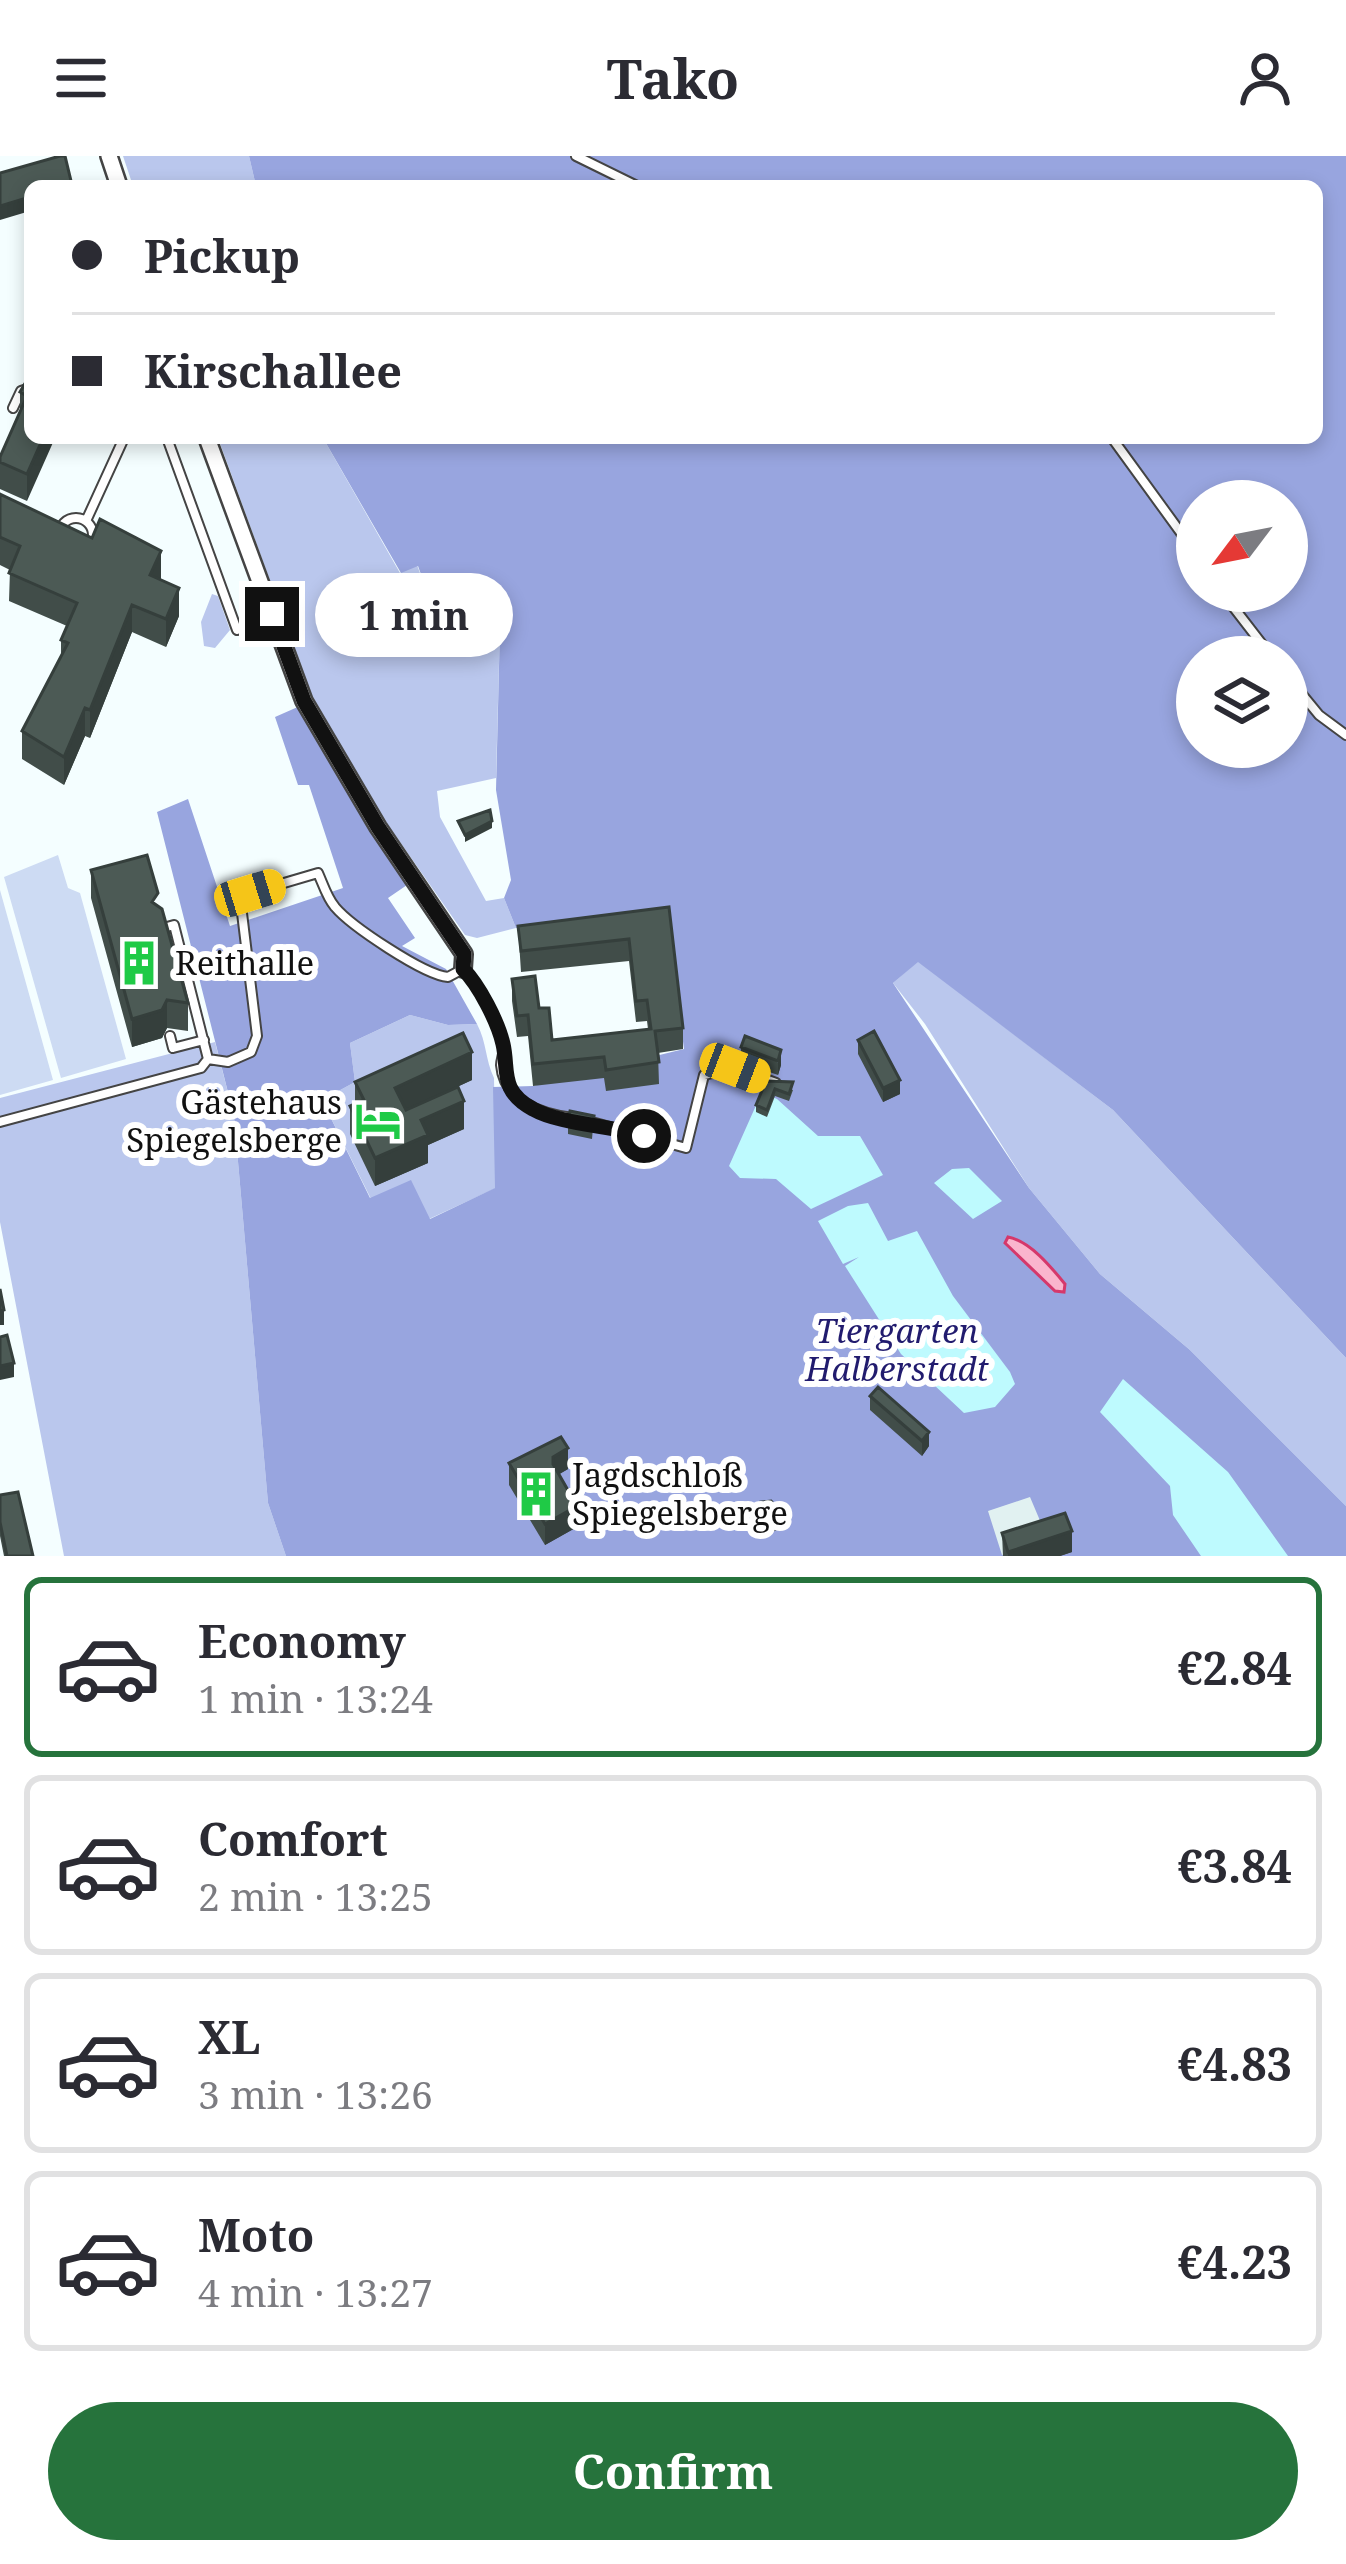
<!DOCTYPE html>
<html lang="en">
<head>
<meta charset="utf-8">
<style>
	:root { --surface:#fff; --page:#f7f7f7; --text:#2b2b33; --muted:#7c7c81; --line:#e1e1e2; --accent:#26733c }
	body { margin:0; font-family:"Noto Serif",serif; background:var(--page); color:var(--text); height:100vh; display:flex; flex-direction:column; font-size:45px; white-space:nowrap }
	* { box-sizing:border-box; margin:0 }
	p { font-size:39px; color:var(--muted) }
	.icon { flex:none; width:66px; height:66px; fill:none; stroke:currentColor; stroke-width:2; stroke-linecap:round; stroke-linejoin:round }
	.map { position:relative; height:1400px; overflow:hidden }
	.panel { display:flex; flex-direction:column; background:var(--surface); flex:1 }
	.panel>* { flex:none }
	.top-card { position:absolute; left:24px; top:24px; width:1299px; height:264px; border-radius:18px; box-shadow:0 6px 18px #0003; display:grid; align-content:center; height:264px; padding:0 48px; background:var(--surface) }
	.needle { width:78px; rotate:238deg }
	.fabs { position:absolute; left:1176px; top:324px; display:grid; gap:24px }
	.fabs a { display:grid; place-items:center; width:132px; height:132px; border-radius:50%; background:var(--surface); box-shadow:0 6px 18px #0003; font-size:60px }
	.end { position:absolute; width:54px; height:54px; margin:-27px; border:15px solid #111; background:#fff; box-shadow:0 0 0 6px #fff }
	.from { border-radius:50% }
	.bubble { position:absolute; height:84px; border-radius:42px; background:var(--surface); box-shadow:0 6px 18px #0003; font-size:39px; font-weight:700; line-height:84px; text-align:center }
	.car { position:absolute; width:36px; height:72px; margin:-36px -18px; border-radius:15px; box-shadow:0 0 9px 3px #0007; background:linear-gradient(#f5c518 24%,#345 0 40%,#f5c518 0 76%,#345 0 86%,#f5c518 0) }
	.top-card b { display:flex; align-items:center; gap:42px; height:114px; font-size:45px }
	.top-card b+b { border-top:3px solid var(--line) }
	.top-card i { width:30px; height:30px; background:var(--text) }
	ul { padding:21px 0 0; list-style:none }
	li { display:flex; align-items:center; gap:36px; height:180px; margin:0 24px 18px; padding:0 24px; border:6px solid var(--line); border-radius:18px }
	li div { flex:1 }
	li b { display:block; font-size:45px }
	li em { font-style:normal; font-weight:700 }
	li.on { border-color:var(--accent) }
	li>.icon { width:108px; height:108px; stroke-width:1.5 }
	.action { display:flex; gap:24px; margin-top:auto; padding:24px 48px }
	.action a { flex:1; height:138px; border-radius:72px; background:var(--accent); color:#fff; font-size:48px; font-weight:700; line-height:138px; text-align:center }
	header { display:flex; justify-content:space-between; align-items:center; height:156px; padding:0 48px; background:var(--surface); font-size:54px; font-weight:700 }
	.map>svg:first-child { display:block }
	.green { fill:#bac7ed }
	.forest { fill:#98a5df; fill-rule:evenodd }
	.sand { fill:#befafe }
	.pitch { fill:#cddbf3 }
	.plaza { fill:#e1f1f1 }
	.water { fill:#fab5cd; stroke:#d5386b; stroke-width:3 }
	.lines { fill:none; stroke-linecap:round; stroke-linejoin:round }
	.lane-casing { stroke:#444; stroke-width:12 }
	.street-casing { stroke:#444; stroke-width:20 }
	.lane { stroke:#fff; stroke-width:8 }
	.street { stroke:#fff; stroke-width:15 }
	.wall { fill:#414d49 }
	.shaded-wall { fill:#353f3c }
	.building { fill:#4c5a55; stroke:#353f3c; stroke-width:3 }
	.route { stroke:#111; stroke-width:15 }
	.labels { text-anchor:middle; stroke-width:12; stroke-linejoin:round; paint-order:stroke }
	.poi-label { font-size:33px; fill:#111; stroke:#fff; text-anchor:start }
	.park-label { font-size:33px; font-style:italic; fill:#211b6e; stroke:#fff }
</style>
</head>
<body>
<header><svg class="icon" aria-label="menu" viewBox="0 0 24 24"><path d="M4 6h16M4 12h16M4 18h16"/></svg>Tako<svg class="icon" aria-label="person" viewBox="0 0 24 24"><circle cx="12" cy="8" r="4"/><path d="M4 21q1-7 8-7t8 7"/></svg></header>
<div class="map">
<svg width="1346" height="1400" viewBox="0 0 1346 1400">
	<rect width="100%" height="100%" fill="#f4feff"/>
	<path class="green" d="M123,0h126l7,30h-123z
		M218,282h105l77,135 17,-8 23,62 60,-2 -4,153 -59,13 3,26 46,84 18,-3 12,30 -39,10 -12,-3 -79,-113 -74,-126z
		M212,438l6,2 12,34 -15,18 -11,-2 -3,-24z
		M918,805l195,149 233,248v148l-156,-156 -90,-76 -71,-86 -104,-164 -32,-41z
		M410,859l38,10 29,-1c10,19 8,35 17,54l2,110 -67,31 -58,-20 -49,-99 33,-18 -5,-39z
		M215,886l19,74 34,387 18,53h-222l-64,-334v-124z"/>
	<path class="forest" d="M249,0h1097v1202l-233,-248 -195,-148 -25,21 136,205 71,86 90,76 156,156v50h-1060l-18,-53 -34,-387 -77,-304 31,-13 42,127 113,-38 -34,-103h-11l-23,-68 25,-11 107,179 -19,13 27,40 -13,8 44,23 31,55 -29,1 -38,-10 -60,28 5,39 -33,18 48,98 41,-18 19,39 65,-31 -2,-101 40,-1 151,-37 -18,-137 -150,16 -12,-30 7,-18 -15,-90 4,-164 -60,1 -22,-61 -17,7 -78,-135h994v-252h-1061zM1197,345h90v90h-90zM1197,501h90v90h-90z"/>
	<path class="sand" d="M762,936l15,7 41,37h42l23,39 -72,34 -35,-30 -36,-1 -11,-12z
		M969,1012l33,33 -29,18 -39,-36 18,-14z
		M868,1047l20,38 29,-10 36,65 57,76 5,12 -20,23 -31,6 -63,-59 -56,-88 14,-9 -16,7 -25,-43 30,-15z
		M1123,1223l105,93 60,84h-87l-28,-41 -3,-29 -70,-74z"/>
	<path class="pitch" d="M58,699l10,33 12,5 46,166 -65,19 -57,-201z
		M0,734l53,190 -53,15z"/>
	<path class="plaza" d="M1030,1341l11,26 24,11 -63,21 -14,-44z"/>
	<path class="water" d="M1008,1081c22,4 43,30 57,47l-1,8 -9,-1 -50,-48z"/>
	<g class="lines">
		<g class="lane-casing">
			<path id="lane" d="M576,0l61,30
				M13,252l8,-17 9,-3
				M167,282l70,192
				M1112,282l85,117
				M59 379a17 17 0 1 1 34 0a17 17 0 1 1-34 0Z
				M86,365l38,-83
				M1221,435l51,66
				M1287,520l32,39 27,20
				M160,773l14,-4 34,134
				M170,880l3,12 31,-8
				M208,903l20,3 23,-10 6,-16 -16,-131 9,-12 68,-20c5,11 9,25 17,34 16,19 89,68 113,70l15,-8c16,16 36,54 40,77 2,6 -2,13 -2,19 3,37 42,49 72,53
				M588,965l98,27 18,-73 31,-7 41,15
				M0,966l201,-54 7,-9"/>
		</g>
		<g class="street-casing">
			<path id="street" d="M109,0l10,30
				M207,282l97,263 74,126 86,127 -1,15"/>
		</g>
		<use href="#lane" class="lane"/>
		<use href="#street" class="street"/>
	</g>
	<path class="wall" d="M30,219l-3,126 -27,-12v-32l20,-44v-21z
		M0,338l160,86 19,36 -13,31 -34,-15 -42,106 -5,-2 -21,49 -42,-26v-28l39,-73v-18l6,-14 -58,-25 1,-31 -10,-5z
		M91,714l67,36 30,97v28l-21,-3 -5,10 -30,9 -41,-149z
		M669,751l14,121v21l-25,4 1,31 -53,7 -2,-13 -71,8 -5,-50 -11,1 -5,-36v-22l27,29 13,32 96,-11 -1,-8 -11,1 -7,-61 -108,11 -3,-46z
		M745,880l36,29 -3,10 -37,-13v-15z
		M858,884l42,54 -17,8 -25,-48z
		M472,924l-42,19 34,30 -36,16v18l-53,23 -25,-52v-28l5,-2v-22z
		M766,925l27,9 -4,11 -14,-5 -8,21 -11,-5v-7z
		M594,960l-2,23 -24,-5v-14z
		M870,1240l59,50 -7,10 -52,-46z
		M509,1307l59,6 -9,5 18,53 -32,18 -36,-60z
		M0,1339l33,61h-29l-4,-20z
		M1002,1377l70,19 -12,4h-57z"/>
	<path class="shaded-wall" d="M30,41v14l-30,9v-14z
		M43,282h12l-28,63v-27z
		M161,395v28l-11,24v-28z
		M179,432v28l-13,31v-28z
		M132,449v27l-42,106v-28z
		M85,552v28l-21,49v-28z
		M492,665v7l-27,14v-7z
		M167,844v28l-5,10 -30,9v-28z
		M781,894v15l-3,10v-14z
		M472,896v28l-77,36v-28z
		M900,924v14l-17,8v-14z
		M464,945v28l-36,16v18l-53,23v-28l46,-38z
		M4,1154v15h-4v-14z
		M14,1207v14l-14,3v-14z
		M929,1276v14l-7,10v-15z
		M568,1292v21l-15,9v-21z
		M577,1350v21l-32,18v-21z
		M777,1353v21l-14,6v-21z
		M1072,1375v21l-12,4h-52v-4z"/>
	<path class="building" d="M60,0h5l7,29 -42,1v11l-30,9v-33z
		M30,219v63h13l-16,36 -27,-12v-5l27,-61 -7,-4z
		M0,338l92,44 8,-19 61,32 -11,24 29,13 -13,31 -34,-14 -42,105 -5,-2 -21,49 -42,-26 46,-88 -7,-3 16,-37 -68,-30 11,-27 -20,-9z
		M490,654l2,11 -27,14 -7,-14z
		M147,699l11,38 -6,9 10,7 26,94 -21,-3 -5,10 -30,9 -41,-149z
		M669,751l14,121 -28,3 4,31 -53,8 -2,-13 -71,7 -5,-49 -11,1 -5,-37 23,-3 4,32h10l3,32 99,-11 -4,-29 -11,1 -7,-62 -108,12 -3,-25z
		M874,875l26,49 -17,8 -25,-48z
		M463,877l9,19 -77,36 11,22 52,-23 6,14 -43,19 7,15 -53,23 -25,-52 14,-6 -9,-18z
		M745,880l36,14 -3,11 -37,-14z
		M766,925l27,1 -4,12 -14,-5 -8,21 -11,-5z
		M570,955l24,5 -2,9 -24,-5z
		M0,1133l4,21 -4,1z
		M7,1179l7,28 -14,3v-29z
		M878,1231l51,45 -7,9 -52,-45z
		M561,1281l7,11 -15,9v7l24,42 -32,18 -36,-61z
		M18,1336l15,64h-26l-7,-34v-27z
		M771,1345l6,8 -14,6 -2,-13z
		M1065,1357l7,18 -64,21 -6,-19z"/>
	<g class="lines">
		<path class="route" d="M272,458l32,87 74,126 86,127 -1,15c16,16 35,53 40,75 6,26 -4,47 30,65 26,15 80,17 111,27"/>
	</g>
	<defs>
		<g id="building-bare" transform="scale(3.6)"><path d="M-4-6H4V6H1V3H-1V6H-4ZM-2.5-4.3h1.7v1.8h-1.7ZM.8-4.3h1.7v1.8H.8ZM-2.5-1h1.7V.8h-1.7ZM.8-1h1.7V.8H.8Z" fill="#1fca46" stroke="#fff" stroke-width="2.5" paint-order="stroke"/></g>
		<g id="hotel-bare" transform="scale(3.6)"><path d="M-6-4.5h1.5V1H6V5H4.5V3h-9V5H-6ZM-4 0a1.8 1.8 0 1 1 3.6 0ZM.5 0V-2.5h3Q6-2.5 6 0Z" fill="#1fca46" stroke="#fff" stroke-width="2.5" paint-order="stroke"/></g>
	</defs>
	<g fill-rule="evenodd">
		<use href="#building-bare" x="139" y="807"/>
		<use href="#hotel-bare" x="378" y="965"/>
		<use href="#building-bare" x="536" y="1338"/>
	</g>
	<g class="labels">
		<g class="poi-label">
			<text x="175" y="819">Reithalle</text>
			<text x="342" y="958" text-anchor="end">Gästehaus<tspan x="342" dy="38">Spiegelsberge</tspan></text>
			<text x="572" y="1331">Jagdschloß<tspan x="572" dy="38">Spiegelsberge</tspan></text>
		</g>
		<g class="park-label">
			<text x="897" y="1187">Tiergarten<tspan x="897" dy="38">Halberstadt</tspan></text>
		</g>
	</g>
</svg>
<div class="fabs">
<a><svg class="needle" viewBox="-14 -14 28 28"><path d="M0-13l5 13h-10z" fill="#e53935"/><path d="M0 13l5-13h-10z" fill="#7c7c81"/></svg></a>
<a><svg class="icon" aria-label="layers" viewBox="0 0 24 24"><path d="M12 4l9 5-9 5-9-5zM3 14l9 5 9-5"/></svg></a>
</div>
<i class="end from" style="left:644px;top:980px"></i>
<i class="end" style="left:272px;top:458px"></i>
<div class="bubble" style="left:315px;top:417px;width:198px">1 min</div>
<i class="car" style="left:250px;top:737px;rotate:73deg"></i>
<i class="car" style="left:735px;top:912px;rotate:111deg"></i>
<div class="top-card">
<b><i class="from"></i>Pickup</b>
<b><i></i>Kirschallee</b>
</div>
</div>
<section class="panel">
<ul>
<li class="on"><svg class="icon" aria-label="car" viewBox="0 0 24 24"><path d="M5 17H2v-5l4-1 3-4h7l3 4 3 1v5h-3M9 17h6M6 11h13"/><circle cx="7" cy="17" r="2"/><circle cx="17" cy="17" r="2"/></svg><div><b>Economy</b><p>1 min · 13:24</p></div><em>€2.84</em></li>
<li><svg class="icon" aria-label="car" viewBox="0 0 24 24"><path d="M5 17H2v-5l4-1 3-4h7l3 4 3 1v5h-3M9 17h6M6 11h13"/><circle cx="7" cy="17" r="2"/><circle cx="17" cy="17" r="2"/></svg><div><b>Comfort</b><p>2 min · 13:25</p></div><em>€3.84</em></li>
<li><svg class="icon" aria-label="car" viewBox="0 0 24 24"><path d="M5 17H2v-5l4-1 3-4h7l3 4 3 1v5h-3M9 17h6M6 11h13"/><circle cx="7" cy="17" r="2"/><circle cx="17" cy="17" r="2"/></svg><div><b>XL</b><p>3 min · 13:26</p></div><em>€4.83</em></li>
<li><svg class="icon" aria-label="car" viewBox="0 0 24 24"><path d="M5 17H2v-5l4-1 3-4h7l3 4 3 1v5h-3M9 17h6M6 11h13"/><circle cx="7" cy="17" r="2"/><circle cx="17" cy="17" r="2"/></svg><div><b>Moto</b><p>4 min · 13:27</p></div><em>€4.23</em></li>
</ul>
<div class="action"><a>Confirm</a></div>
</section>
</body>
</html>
